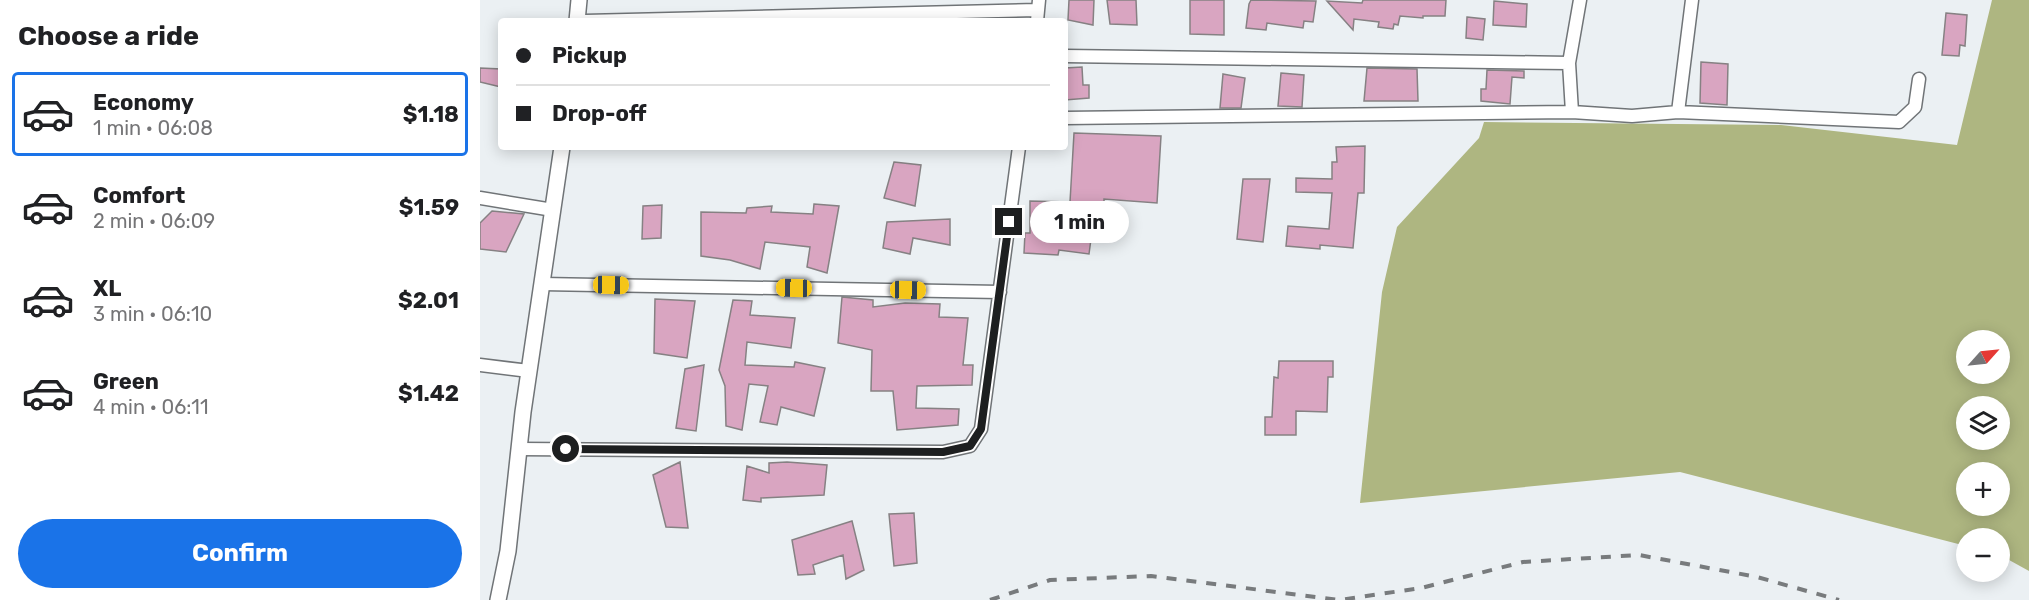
<!DOCTYPE html>
<html lang="en">
<head>
<meta charset="utf-8">
<style>
	:root { --surface:#fff; --page:#f2f2f2; --text:#202124; --muted:#757577; --line:#e0e0e0; --accent:#1a73e8 }
	body { margin:0; font-family:Rubik,sans-serif; background:var(--page); color:var(--text); height:100vh; display:flex; flex-direction:column; font-size:22px; white-space:nowrap }
	* { box-sizing:border-box; margin:0 }
	p { font-size:20px; color:var(--muted) }
	.icon { flex:none; width:33px; height:33px; fill:none; stroke:currentColor; stroke-width:2; stroke-linecap:round; stroke-linejoin:round }
	.map { position:relative; flex:1; overflow:hidden }
	.sheet { display:flex; flex-direction:column; background:var(--surface); width:480px }
	.sheet>* { flex:none }
	.hud { position:absolute; left:18px; top:18px; width:570px; height:132px; border-radius:6px; box-shadow:0 3px 15px #0003; display:grid; align-content:center; height:132px; padding:0 18px; background:var(--surface) }
	.needle { width:39px; rotate:63deg }
	.buttons { position:absolute; left:1476px; top:330px; display:grid; gap:12px }
	.buttons a { display:grid; place-items:center; width:54px; height:54px; border-radius:50%; background:var(--surface); box-shadow:0 3px 15px #0003; font-size:30px }
	.end { position:absolute; width:27px; height:27px; margin:-14px; border:8px solid #1d1f20; background:#fff; box-shadow:0 0 0 3px #fff }
	.from { border-radius:50% }
	.bubble { position:absolute; height:42px; border-radius:21px; background:var(--surface); box-shadow:0 3px 15px #0003; font-size:20px; font-weight:700; line-height:42px; text-align:center }
	.car { position:absolute; width:18px; height:36px; margin:-18px -9px; border-radius:8px; box-shadow:0 0 4px 2px #0007; background:linear-gradient(#f5c518 24%,#345 0 40%,#f5c518 0 76%,#345 0 86%,#f5c518 0) }
	.hud b { display:flex; align-items:center; gap:21px; height:57px; font-size:22px }
	.hud b+b { border-top:2px solid var(--line) }
	.hud i { width:15px; height:15px; background:var(--text) }
	ul { padding:0; list-style:none }
	li { display:flex; align-items:center; gap:18px; height:84px; margin:0 12px 9px; padding:0 6px; border:3px solid transparent; border-radius:6px }
	li div { flex:1 }
	li b { display:block; font-size:22px }
	li em { font-style:normal; font-weight:700 }
	li.current { border-color:var(--accent) }
	li>.icon { width:54px; height:54px; stroke-width:1.5 }
	h2 { padding:0 18px; font-size:27px; line-height:72px }
	.primary-button { display:flex; gap:12px; margin-top:auto; padding:12px 18px }
	.primary-button a { flex:1; height:69px; border-radius:36px; background:var(--accent); color:#fff; font-size:24px; font-weight:700; line-height:69px; text-align:center }
	main { display:flex; flex:1; min-height:0 }
	.map>svg:first-child { display:block }
	.forest { fill:#aeb681; fill-rule:evenodd }
	.building { fill:#d9a5c1; stroke:#868183; stroke-width:1.5 }
	.lines { fill:none; stroke-linecap:round; stroke-linejoin:round }
	.minor-casing { stroke:#707477; stroke-width:15 }
	.tertiary-casing { stroke:#707477; stroke-width:18 }
	.minor { stroke:#fff; stroke-width:12 }
	.tertiary { stroke:#fff; stroke-width:15 }
	.rail { stroke:#787b7d; stroke-width:4; stroke-dasharray:10 10; stroke-linecap:butt }
	.route { stroke:#1d1f20; stroke-width:8 }
</style>
</head>
<body>
<main>
<section class="sheet">
<h2>Choose a ride</h2>
<ul>
<li class="current"><svg class="icon" aria-label="car" viewBox="0 0 24 24"><path d="M5 17H2v-5l4-1 3-4h7l3 4 3 1v5h-3M9 17h6M6 11h13"/><circle cx="7" cy="17" r="2"/><circle cx="17" cy="17" r="2"/></svg><div><b>Economy</b><p>1 min · 06:08</p></div><em>$1.18</em></li>
<li><svg class="icon" aria-label="car" viewBox="0 0 24 24"><path d="M5 17H2v-5l4-1 3-4h7l3 4 3 1v5h-3M9 17h6M6 11h13"/><circle cx="7" cy="17" r="2"/><circle cx="17" cy="17" r="2"/></svg><div><b>Comfort</b><p>2 min · 06:09</p></div><em>$1.59</em></li>
<li><svg class="icon" aria-label="car" viewBox="0 0 24 24"><path d="M5 17H2v-5l4-1 3-4h7l3 4 3 1v5h-3M9 17h6M6 11h13"/><circle cx="7" cy="17" r="2"/><circle cx="17" cy="17" r="2"/></svg><div><b>XL</b><p>3 min · 06:10</p></div><em>$2.01</em></li>
<li><svg class="icon" aria-label="car" viewBox="0 0 24 24"><path d="M5 17H2v-5l4-1 3-4h7l3 4 3 1v5h-3M9 17h6M6 11h13"/><circle cx="7" cy="17" r="2"/><circle cx="17" cy="17" r="2"/></svg><div><b>Green</b><p>4 min · 06:11</p></div><em>$1.42</em></li>
</ul>
<div class="primary-button"><a>Confirm</a></div>
</section>
<div class="map">
<svg width="1549" height="600" viewBox="0 0 1549 600">
	<rect width="100%" height="100%" fill="#ebf0f3"/>
	<path class="forest" d="M1512,0h37v571l-29,-16v-17h-34v8l-286,-74 -320,31 22,-211 15,-65 82,-89 5,-16 297,3 176,20zM1486,340h34v34h-34zM1486,406h34v34h-34zM1486,472h34v34h-34z"/>
	<path class="building" d="M589,0h25l-1,25 -25,-5z
		M627,0h29l1,25 -27,-1z
		M710,0h34v35l-34,-1z
		M771,0l65,1 -3,21 -9,-1 -1,7 -36,-5 -1,7 -20,-2 3,-24z
		M883,0h83l-1,16h-22v2l-23,-2 -2,9 -4,-1 -1,5 -15,-2 1,-5 -25,-3 -1,11 -26,-29 35,2z
		M1014,1l33,3 -1,23 -33,-2z
		M1466,13l21,2 -2,31 -5,-1 -1,11 -17,-1z
		M987,17l18,2 -2,21 -17,-2z
		M1221,62l27,2 -1,41 -27,-2z
		M602,67l1,18h6v13l-24,2v-32z
		M0,68l21,1v18l-21,-5z
		M887,68l50,1 1,32h-54z
		M1007,70l37,1v7l-12,-1 -2,27 -29,-3v-12h5z
		M801,73l23,2 -2,32 -24,-1z
		M743,74l22,4 -4,30h-21z
		M594,133l87,3 -4,67 -53,-4v4l-8,-1 -7,52 -30,-4 -1,5 -34,-2 1,-20h5v-32l40,1z
		M885,146l-1,47h-6l-5,55 -33,-3v4l-34,-3 2,-20 41,3 3,-36 -36,-1v-14l36,1v-17h5l-1,-15z
		M414,162l27,3 -6,41 -31,-8z
		M763,179h27l-7,63 -26,-3z
		M334,204l25,2 -12,67 -20,-6 3,-20 -45,-5 -5,27 -30,-9 -29,-4v-44l45,1 1,-5 25,-2 -1,6 42,2z
		M182,205l-1,33 -19,1 1,-33z
		M12,211l32,3 -18,38 -26,-3v-26z
		M470,219v26l-37,-7 -3,16 -27,-6 4,-26z
		M362,297l31,3v7l32,-4 35,1 -1,13 29,1 -5,47h10l-1,20 -55,1 -1,22 43,1 -1,16 -61,5 -4,-39h-22l1,-41 -34,-7z
		M175,299l40,2 -8,57 -33,-5z
		M253,300l19,1 -2,14 45,3 -4,30 -44,-6 -2,23 49,2 1,-5 30,6 -11,48 -33,-9 -4,18 -17,-3 8,-36 -19,-2 -7,46 -16,-4 -1,-40 -6,-16z
		M799,361h54v16h-5l-1,35 -31,-1v24h-31v-18h7l2,-40 4,1z
		M224,365l-8,66 -20,-3 9,-59z
		M200,462l8,66 -22,-1 -13,-52z
		M307,462l40,3 -3,30 -63,3v4l-18,-2 4,-34 22,7v-10z
		M434,513l3,50 -23,3 -5,-52z
		M372,521l12,49 -18,9 -3,-24 -30,10 2,9 -17,1 -6,-35z"/>
	<g class="lines">
		<g class="minor-casing">
			<path id="minor" d="M105,21l452,-11
				M557,21l2,-21
				M585,56l504,7
				M1092,112l-3,-49 11,-63
				M1198,112l221,10 16,-15 4,-28
				M585,118l507,-6 60,4 46,-4 14,-112
				M0,198l73,12
				M62,284l458,8
				M0,365l49,6
				M39,449l424,3 27,-6 11,-17 38,-282"/>
		</g>
		<g class="tertiary-casing">
			<path id="tertiary" d="M97,21l2,-21
				M18,600l10,-49 15,-139 39,-265"/>
		</g>
		<use href="#minor" class="minor"/>
		<use href="#tertiary" class="tertiary"/>
		<path class="rail" d="M510,600l60,-20 101,-4 188,24 82,-12 102,-26 116,-7 118,22 82,23"/>
	</g>
	<g class="lines">
		<path class="route" d="M86,449l377,3 27,-6 11,-17 28,-207"/>
	</g>
</svg>
<div class="buttons">
<a><svg class="needle" viewBox="-14 -14 28 28"><path d="M0-13l5 13h-10z" fill="#e53935"/><path d="M0 13l5-13h-10z" fill="#757577"/></svg></a>
<a><svg class="icon" aria-label="layers" viewBox="0 0 24 24"><path d="M12 4l9 5-9 5-9-5zM3 14l9 5 9-5"/></svg></a>
<a>+</a>
<a>−</a>
</div>
<i class="end from" style="left:86px;top:449px"></i>
<i class="end" style="left:529px;top:222px"></i>
<div class="bubble" style="left:550px;top:201px;width:99px">1 min</div>
<i class="car" style="left:131px;top:285px;rotate:91deg"></i>
<i class="car" style="left:314px;top:288px;rotate:271deg"></i>
<i class="car" style="left:428px;top:290px;rotate:91deg"></i>
<div class="hud">
<b><i class="from"></i>Pickup</b>
<b><i></i>Drop-off</b>
</div>
</div>
</main>
</body>
</html>
